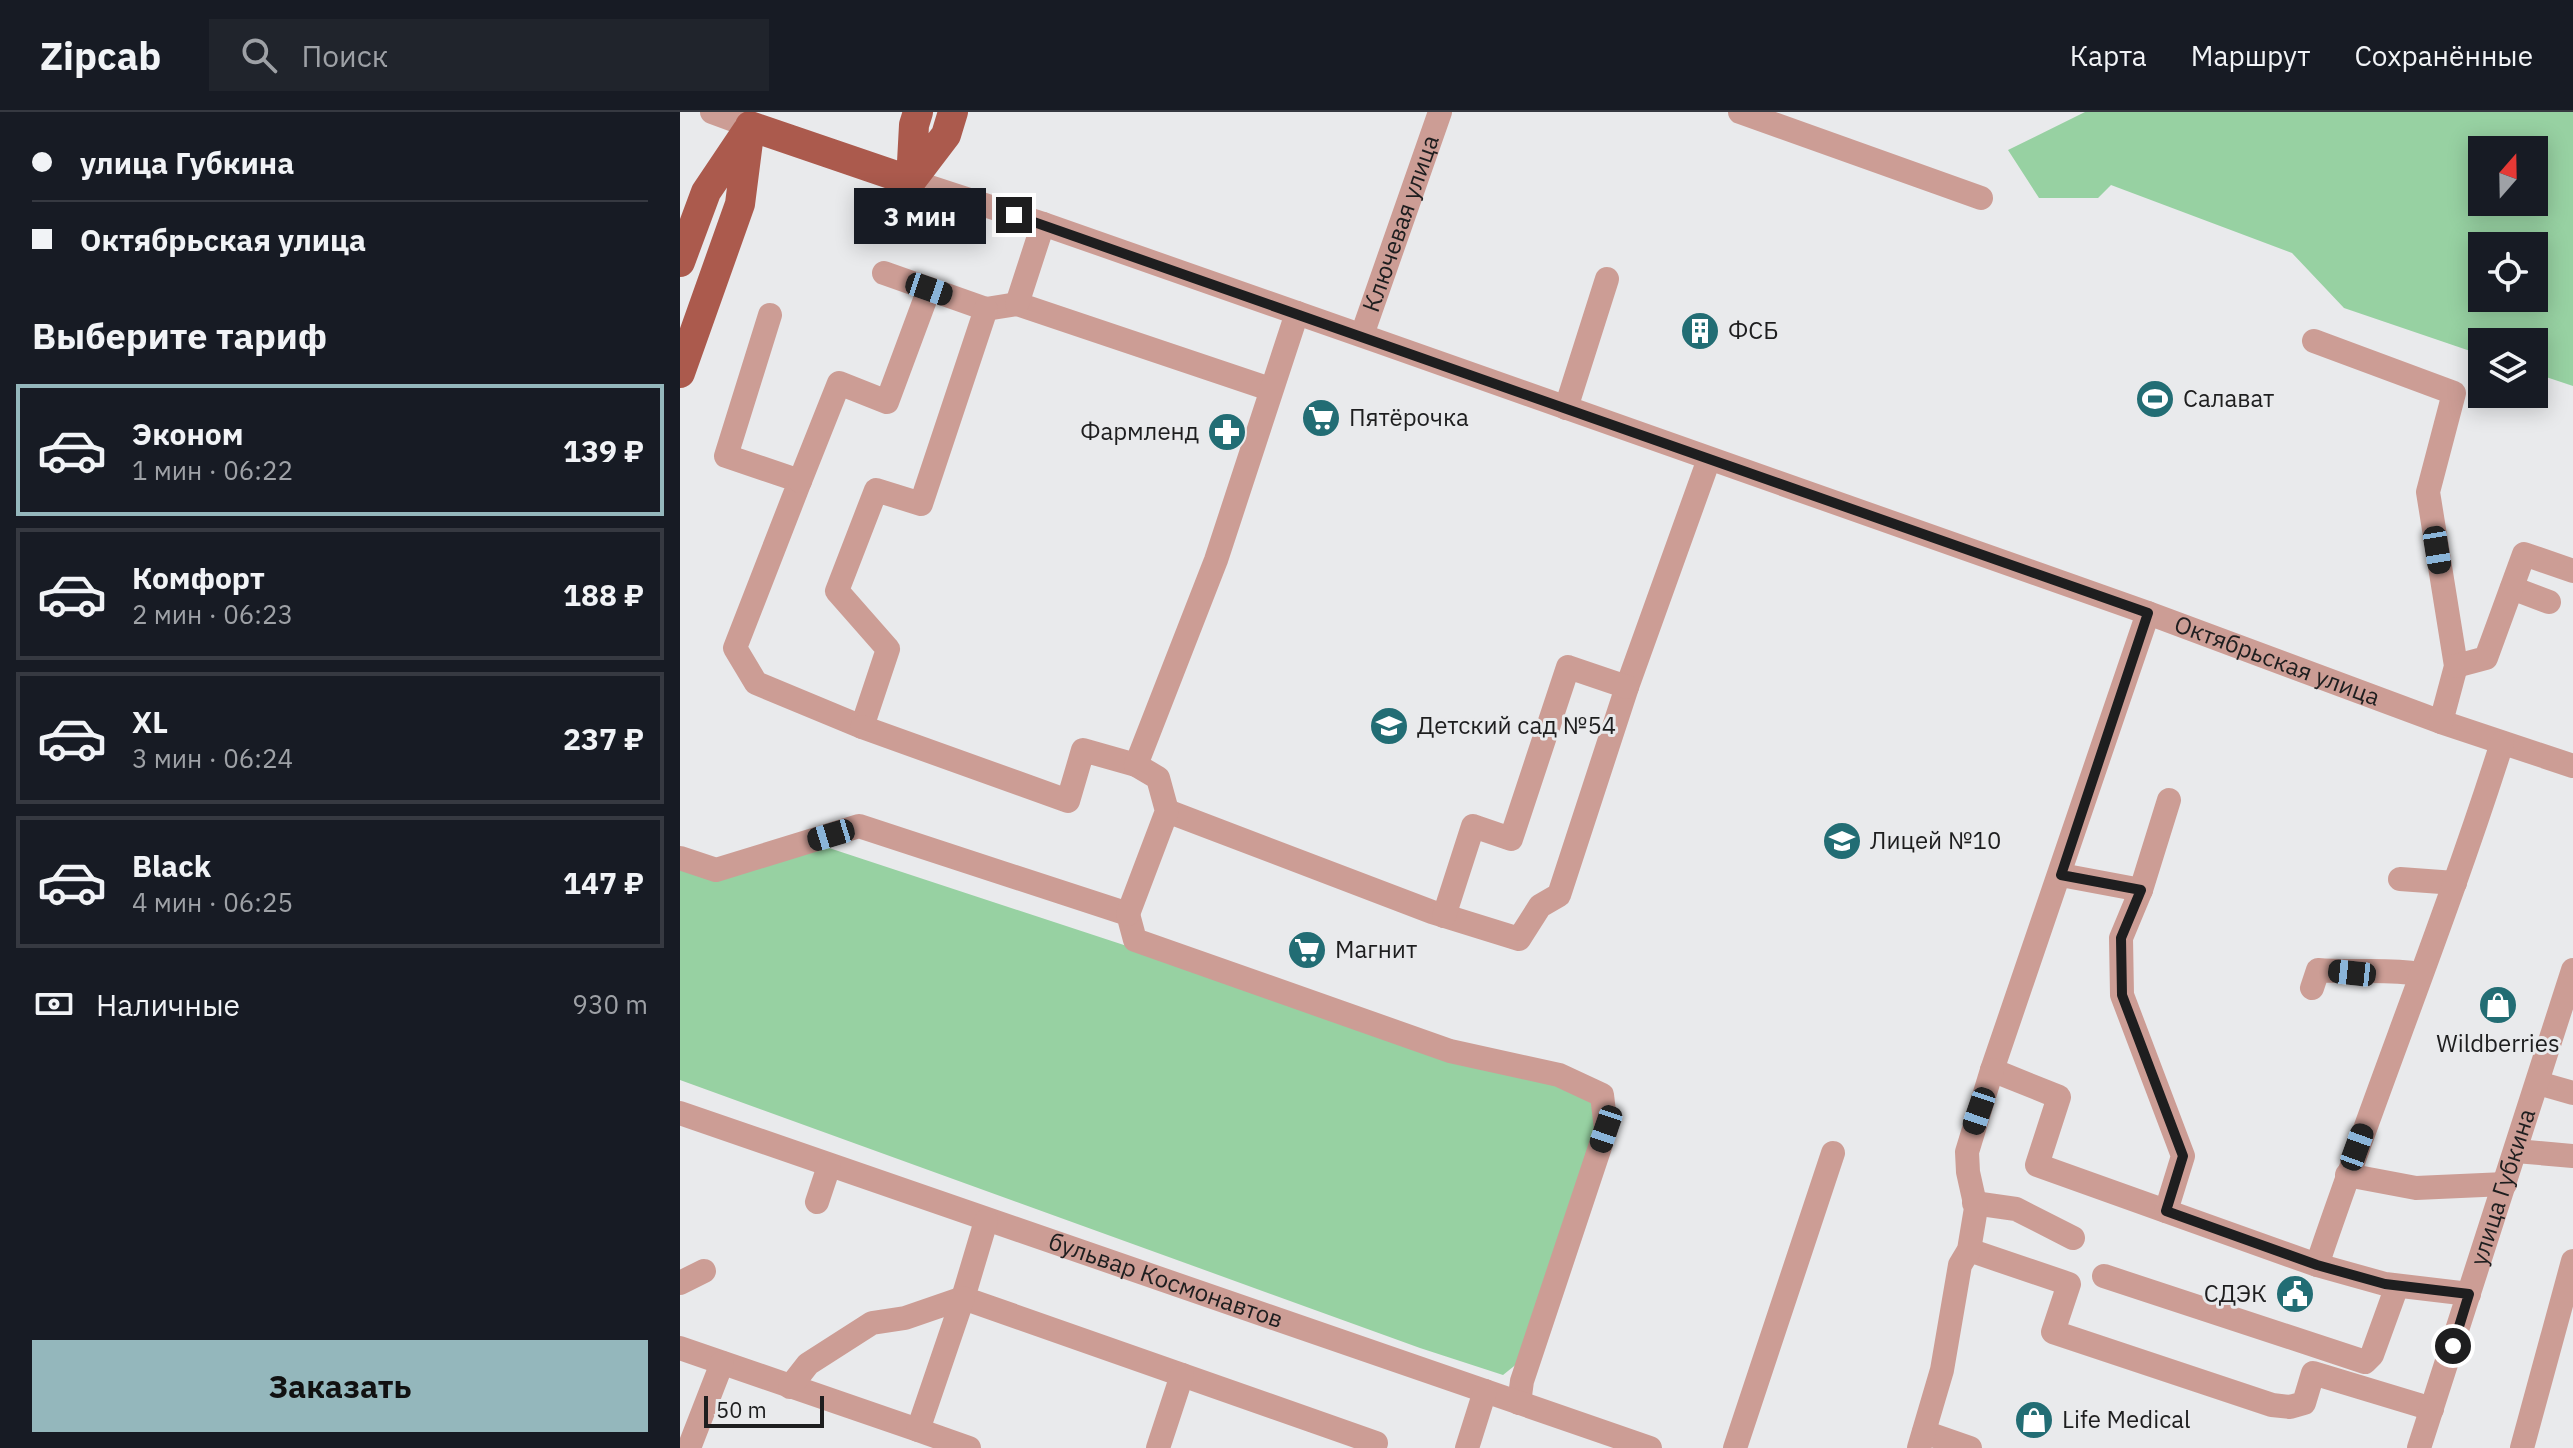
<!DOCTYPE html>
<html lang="ru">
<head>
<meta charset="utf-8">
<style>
	:root { --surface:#171b24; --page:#20242c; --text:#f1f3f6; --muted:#9ea1a6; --line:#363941; --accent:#94b7bc }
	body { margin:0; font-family:"IBM Plex Sans",sans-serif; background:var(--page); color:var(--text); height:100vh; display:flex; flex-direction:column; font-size:30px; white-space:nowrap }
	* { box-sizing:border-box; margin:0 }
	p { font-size:26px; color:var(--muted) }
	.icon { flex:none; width:44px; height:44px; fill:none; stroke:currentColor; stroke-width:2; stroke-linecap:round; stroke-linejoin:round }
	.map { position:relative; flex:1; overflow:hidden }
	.drawer { display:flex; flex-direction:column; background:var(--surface); width:680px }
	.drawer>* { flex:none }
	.hud { display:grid; align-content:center; height:176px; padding:0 32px; background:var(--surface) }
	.needle { width:52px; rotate:20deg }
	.buttons { position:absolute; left:1788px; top:24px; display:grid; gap:16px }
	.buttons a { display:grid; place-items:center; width:80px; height:80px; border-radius:0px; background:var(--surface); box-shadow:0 4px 20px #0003; font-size:40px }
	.scale { position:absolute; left:24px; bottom:20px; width:120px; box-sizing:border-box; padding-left:8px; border:4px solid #1e1e1f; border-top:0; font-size:22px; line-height:28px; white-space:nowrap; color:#1e1e1f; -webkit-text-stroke:6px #e9eaec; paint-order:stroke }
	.end { position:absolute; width:36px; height:36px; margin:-18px; border:10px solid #1e1e1f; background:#fff; box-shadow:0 0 0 4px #fff }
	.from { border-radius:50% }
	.bubble { position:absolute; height:56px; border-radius:0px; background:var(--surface); box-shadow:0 4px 20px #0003; font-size:26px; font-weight:800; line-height:56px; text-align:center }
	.car { position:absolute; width:24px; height:48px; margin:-24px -12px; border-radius:10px; box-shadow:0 0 6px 2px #0007; background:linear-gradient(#222 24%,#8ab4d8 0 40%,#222 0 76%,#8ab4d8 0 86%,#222 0) }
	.hud b { display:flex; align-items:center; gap:28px; height:76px; font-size:30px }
	.hud b+b { border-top:2px solid var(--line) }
	.hud i { width:20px; height:20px; background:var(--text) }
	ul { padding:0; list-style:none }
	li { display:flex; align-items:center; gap:24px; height:132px; margin:0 16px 12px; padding:0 16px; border:4px solid var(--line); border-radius:0px }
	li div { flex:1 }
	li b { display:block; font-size:30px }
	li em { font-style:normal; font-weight:800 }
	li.on { border-color:var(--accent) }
	li>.icon { width:72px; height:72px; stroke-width:1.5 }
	h2 { padding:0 32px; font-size:36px; line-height:96px }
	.pay { display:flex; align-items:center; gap:20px; height:88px; padding:0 32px; font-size:30px }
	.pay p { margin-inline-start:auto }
	.primary-button { display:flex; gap:16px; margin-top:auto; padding:16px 32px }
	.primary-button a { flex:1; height:92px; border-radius:0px; background:var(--accent); color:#111; font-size:32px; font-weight:800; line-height:92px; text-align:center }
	header { display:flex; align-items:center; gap:48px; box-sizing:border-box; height:112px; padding:0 40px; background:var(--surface); border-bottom:2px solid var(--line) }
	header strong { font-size:38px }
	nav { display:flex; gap:44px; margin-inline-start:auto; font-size:28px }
	.search { width:560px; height:72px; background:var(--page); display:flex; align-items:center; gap:20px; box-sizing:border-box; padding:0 28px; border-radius:0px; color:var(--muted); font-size:30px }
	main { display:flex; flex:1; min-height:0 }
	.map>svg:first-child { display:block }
	.green { fill:#97d1a2; fill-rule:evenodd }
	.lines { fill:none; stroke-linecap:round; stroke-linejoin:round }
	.minor { stroke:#cc9d95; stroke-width:24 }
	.major { stroke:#ab5a4d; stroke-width:30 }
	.route { stroke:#1e1e1f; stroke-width:10 }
	.labels { text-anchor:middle; stroke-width:6; stroke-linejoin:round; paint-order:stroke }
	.street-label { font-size:24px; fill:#1e1e1f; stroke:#e9eaec }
	.poi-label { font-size:24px; fill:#1e1e1f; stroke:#e9eaec; text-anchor:start }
</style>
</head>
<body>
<header>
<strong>Zipcab</strong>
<div class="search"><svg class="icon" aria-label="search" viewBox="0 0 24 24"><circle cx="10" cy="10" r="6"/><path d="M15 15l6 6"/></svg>Поиск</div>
<nav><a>Карта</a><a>Маршрут</a><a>Сохранённые</a></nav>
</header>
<main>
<section class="drawer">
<div class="hud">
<b><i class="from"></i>улица Губкина</b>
<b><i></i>Октябрьская улица</b>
</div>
<h2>Выберите тариф</h2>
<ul>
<li class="on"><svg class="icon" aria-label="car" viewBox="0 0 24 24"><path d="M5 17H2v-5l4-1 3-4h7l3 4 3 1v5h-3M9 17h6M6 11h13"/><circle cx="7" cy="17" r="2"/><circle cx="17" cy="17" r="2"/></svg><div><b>Эконом</b><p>1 мин · 06:22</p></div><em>139 ₽</em></li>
<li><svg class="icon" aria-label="car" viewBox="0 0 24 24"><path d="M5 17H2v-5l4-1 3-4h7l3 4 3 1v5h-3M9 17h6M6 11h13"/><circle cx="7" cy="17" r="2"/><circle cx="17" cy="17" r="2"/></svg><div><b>Комфорт</b><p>2 мин · 06:23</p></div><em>188 ₽</em></li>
<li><svg class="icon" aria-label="car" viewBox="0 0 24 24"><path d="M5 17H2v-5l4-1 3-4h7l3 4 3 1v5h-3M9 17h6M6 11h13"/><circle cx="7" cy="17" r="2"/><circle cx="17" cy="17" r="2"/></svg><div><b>XL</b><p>3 мин · 06:24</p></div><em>237 ₽</em></li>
<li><svg class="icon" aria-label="car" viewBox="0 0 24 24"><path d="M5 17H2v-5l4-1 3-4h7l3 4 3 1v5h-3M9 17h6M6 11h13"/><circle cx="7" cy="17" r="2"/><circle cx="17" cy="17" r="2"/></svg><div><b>Black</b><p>4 мин · 06:25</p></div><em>147 ₽</em></li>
</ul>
<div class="pay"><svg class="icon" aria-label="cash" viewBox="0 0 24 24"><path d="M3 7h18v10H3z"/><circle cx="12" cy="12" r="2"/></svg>Наличные<p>930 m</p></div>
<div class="primary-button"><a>Заказать</a></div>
</section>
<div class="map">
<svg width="1893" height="1336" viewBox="0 0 1893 1336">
	<rect width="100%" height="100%" fill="#e9eaec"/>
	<path class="green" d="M1405,0h488v274l-39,-13v-31h-52v13l-138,-47 -52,-55 -181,-68 -13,13h-59l-31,-48zM1802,38h52v52h-52zM1802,134h52v52h-52z
		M143,734l672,221 45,9 49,22 10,26 -71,231 -25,20 -83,-27 -740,-268v-210z"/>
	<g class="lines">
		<g class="minor">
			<path d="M32,0l38,14"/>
			<path d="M1060,0l241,86"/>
			<path id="s1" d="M231,69l132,43 337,118 768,271 293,109 132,44"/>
			<path d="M204,161l102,36 31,-5 253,85"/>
			<path d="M337,192l26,-80"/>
			<path d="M90,203l-44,141 74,25 -65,167 21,35 106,44 26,-78 -51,-58 39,-101 45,14 65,-195"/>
			<path id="s2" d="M682,223l78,-223"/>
			<path d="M1634,229l140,52 -26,99 28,174 -15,56"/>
			<path d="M886,296l41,-129"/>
			<path d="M120,369l39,-98 48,19 42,-113"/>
			<path d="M1832,476l37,14"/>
			<path d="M1468,501l-156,457 67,27 -22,68 280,100 68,19 84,10"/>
			<path d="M1776,554l30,-8 38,-104 49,17"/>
			<path d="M182,615l206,74 15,-51 53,15"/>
			<path d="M487,699l265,101 87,27 21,-33 19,-11 68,-208 82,-228"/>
			<path d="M0,746l36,12 143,-44 269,88 7,26 315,111 109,24 43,20 4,34 -84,252 -3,22"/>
			<path d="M1381,763l80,15"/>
			<path d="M1720,767l55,4"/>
			<path d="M448,802l39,-103 -9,-33 -22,-13 80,-205 81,-247"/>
			<path d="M764,804l29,-90 38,13 57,-172 59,20"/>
			<path d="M1632,876l6,-18c34,3 68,-2 102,4"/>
			<path d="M1858,971l35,10"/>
			<path id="s3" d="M0,1001l970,335"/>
			<path d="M1836,1039l57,5"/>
			<path d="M1667,1063l69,13 89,-4"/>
			<path d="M137,1090l12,-36"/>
			<path d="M1294,1091l42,6 57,29"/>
			<path d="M1486,1099l17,-55 -61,-161 -1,-57 20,-48 28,-90"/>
			<path d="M306,1109l-23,77 413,145"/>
			<path d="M1289,1138l100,34 -16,48 219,73 18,2 14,-4 9,-30 119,36"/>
			<path d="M1637,1153c59,-175 129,-346 185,-522"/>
			<path d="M1424,1164l261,86 7,-7 25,-69"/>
			<path d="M0,1171l24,-12"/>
			<path d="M0,1236l238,82"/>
			<path d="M110,1275l18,-23 64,-41 33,-5 58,-20 -45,132 51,18"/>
			<path d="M1244,1320l46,16"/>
			<path d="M9,1336l33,-85"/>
			<path d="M478,1336l24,-73"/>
			<path d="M787,1336l18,-57"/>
			<path d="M1055,1336l98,-295"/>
			<path d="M1239,1336l23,-78 18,-105 9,-15 7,-42 -8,-36 -1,-20 25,-82"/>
			<path id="s4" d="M1739,1336l154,-478"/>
			<path d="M1842,1336l51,-187"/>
		</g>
		<path class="major" d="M70,14l161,55
			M231,69l35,-46 7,-23
			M231,69l3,-56 4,-13
			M0,150l26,-70 41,-61
			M0,261l60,-169 10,-78"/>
	</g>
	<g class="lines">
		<path class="route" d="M334,103l1134,398 -87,262 80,15 -20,48 1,57 61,161 -17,55 151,54 68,19 84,10 -16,52"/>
	</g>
	<defs>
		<g id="building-disc" transform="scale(2)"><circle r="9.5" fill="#226d74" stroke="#e9eaec"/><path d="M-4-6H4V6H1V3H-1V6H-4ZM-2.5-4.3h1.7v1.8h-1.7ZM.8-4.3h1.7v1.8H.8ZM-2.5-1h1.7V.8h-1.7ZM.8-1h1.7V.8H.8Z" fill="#fff"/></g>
		<g id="stadium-disc" transform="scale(2)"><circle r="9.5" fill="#226d74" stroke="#e9eaec"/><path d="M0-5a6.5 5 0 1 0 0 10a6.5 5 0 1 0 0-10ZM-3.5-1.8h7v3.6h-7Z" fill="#fff"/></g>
		<g id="supermarket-disc" transform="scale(2)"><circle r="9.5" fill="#226d74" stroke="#e9eaec"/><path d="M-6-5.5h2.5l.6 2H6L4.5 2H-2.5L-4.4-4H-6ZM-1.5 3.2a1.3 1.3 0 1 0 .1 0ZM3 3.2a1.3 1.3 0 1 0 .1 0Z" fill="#fff"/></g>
		<g id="pharmacy-disc" transform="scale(2)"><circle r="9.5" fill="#226d74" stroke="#e9eaec"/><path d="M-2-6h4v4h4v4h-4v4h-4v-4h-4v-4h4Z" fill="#fff"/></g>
		<g id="school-disc" transform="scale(2)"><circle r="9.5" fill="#226d74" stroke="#e9eaec"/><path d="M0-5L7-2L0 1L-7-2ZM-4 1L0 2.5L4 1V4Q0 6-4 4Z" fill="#fff"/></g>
		<g id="shop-disc" transform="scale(2)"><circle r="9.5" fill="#226d74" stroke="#e9eaec"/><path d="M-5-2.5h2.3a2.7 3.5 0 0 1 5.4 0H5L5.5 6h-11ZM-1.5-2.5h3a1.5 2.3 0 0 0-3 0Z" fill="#fff"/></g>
		<g id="civic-disc" transform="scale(2)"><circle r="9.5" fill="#226d74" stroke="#e9eaec"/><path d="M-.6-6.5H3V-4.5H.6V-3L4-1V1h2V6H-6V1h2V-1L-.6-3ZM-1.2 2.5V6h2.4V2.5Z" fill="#fff"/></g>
	</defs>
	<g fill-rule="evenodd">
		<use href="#building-disc" x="1020" y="219"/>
		<use href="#stadium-disc" x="1475" y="287"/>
		<use href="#supermarket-disc" x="641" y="306"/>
		<use href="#pharmacy-disc" x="547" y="320"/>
		<use href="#school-disc" x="709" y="614"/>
		<use href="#school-disc" x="1162" y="729"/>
		<use href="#supermarket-disc" x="627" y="838"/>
		<use href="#shop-disc" x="1818" y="893"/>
		<use href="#civic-disc" x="1615" y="1182"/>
		<use href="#shop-disc" x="1354" y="1308"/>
	</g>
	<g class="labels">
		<g class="street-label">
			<text dy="8" stroke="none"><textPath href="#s2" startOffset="118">Ключевая улица</textPath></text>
			<text dy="8" stroke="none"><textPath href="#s1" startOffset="1448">Октябрьская улица</textPath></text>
			<text dy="8" stroke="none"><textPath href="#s4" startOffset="274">улица Губкина</textPath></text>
			<text dy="8" stroke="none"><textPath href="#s3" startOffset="514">бульвар Космонавтов</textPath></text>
		</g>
		<g class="poi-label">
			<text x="1048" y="227">ФСБ</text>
			<text x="1503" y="295">Салават</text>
			<text x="669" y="314">Пятёрочка</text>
			<text x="519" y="328" text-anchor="end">Фармленд</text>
			<text x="737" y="622">Детский сад №54</text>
			<text x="1190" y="737">Лицей №10</text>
			<text x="655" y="846">Магнит</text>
			<text x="1818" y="940" text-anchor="middle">Wildberries</text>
			<text x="1587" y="1190" text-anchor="end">СДЭК</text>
			<text x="1382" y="1316">Life Medical</text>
		</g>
	</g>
</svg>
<div class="buttons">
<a><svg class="needle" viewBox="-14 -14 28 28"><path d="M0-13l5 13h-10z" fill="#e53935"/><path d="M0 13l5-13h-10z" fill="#9ea1a6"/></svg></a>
<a><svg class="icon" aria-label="locate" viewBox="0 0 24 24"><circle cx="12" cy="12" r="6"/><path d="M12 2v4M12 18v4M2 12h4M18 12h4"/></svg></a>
<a><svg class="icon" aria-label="layers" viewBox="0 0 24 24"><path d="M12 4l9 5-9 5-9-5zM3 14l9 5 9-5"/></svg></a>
</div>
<div class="scale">50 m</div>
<i class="end from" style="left:1773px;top:1234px"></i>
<i class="end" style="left:334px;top:103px"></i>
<div class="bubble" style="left:174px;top:76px;width:132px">3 мин</div>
<i class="car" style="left:249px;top:177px;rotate:109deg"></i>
<i class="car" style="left:1757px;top:438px;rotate:171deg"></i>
<i class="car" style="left:151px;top:723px;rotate:253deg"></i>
<i class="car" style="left:1672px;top:861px;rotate:276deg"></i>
<i class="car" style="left:1299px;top:999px;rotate:199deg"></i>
<i class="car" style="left:926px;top:1017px;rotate:199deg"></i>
<i class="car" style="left:1677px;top:1035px;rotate:20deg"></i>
</div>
</main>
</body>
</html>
